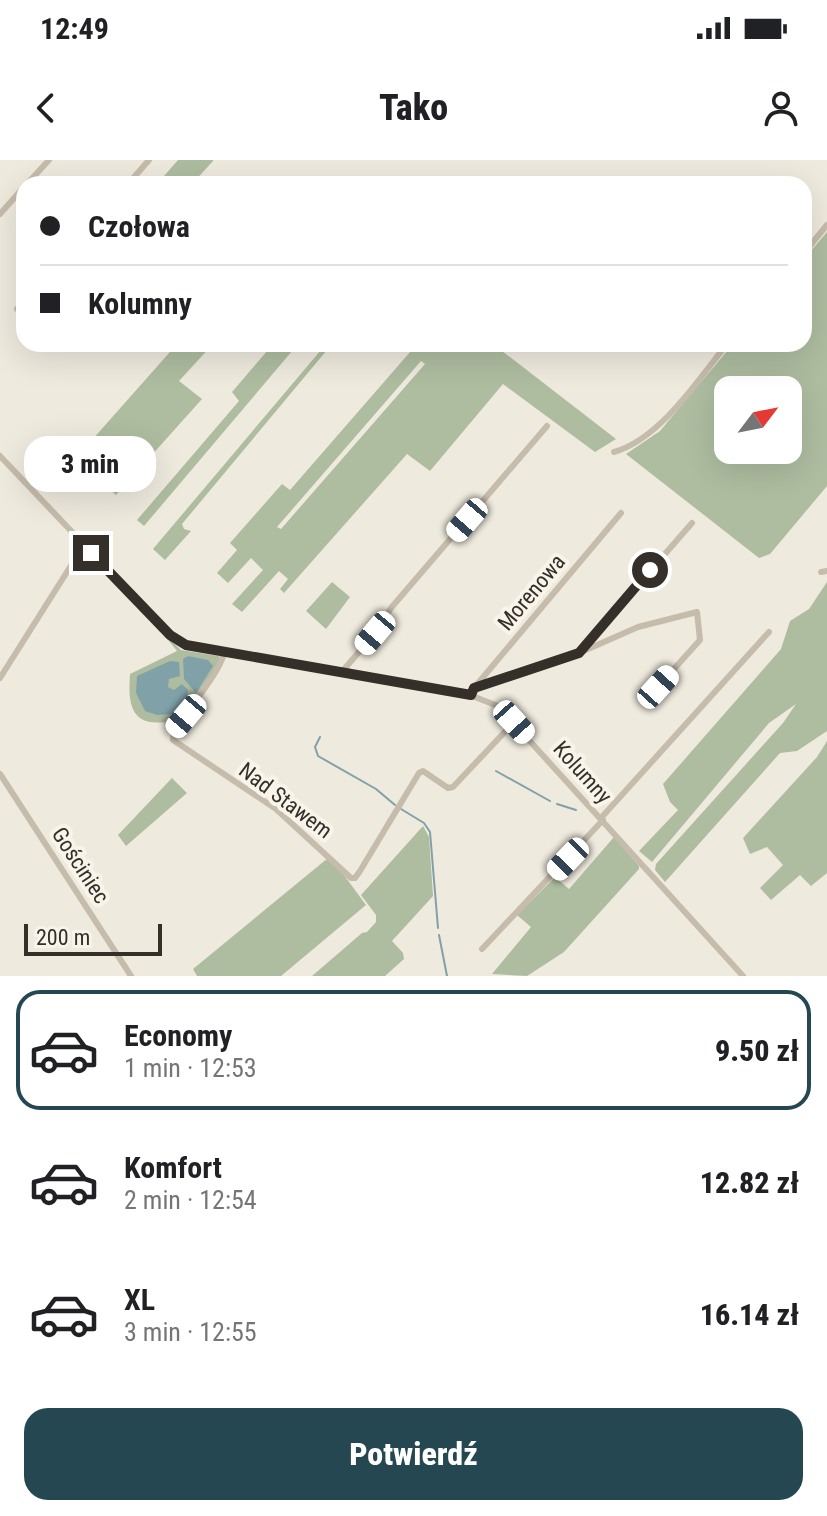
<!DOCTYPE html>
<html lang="pl">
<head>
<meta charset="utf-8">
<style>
	:root { --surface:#fff; --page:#f2f2f2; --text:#202124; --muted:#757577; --line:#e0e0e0; --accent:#244752 }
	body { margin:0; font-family:"Roboto Condensed",sans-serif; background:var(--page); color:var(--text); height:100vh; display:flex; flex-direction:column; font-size:30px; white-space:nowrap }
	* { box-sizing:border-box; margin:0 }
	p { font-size:26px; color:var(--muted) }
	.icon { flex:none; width:44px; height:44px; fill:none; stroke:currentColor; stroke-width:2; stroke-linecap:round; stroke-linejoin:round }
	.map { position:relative; height:816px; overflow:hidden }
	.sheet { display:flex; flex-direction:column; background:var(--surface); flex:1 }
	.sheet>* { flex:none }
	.top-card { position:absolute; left:16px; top:16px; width:796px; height:176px; border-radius:24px; box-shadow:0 8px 32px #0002; display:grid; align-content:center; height:176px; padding:0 24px; background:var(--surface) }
	.needle { width:52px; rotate:58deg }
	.fabs { position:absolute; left:714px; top:216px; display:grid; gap:16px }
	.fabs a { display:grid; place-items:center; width:88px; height:88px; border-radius:16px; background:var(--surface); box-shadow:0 8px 32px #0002; font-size:40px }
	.scale { position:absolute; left:24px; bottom:20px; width:138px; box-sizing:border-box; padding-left:8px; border:4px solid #352f2a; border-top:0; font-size:22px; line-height:28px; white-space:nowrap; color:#352f2a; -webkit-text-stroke:6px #f8f4ea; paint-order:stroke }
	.end { position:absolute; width:36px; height:36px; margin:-18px; border:10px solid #352f2a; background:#fff; box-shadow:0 0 0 4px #fff }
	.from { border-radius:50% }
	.bubble { position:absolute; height:56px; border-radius:24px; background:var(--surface); box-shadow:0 8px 32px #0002; font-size:26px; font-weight:800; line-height:56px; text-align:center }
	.car { position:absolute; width:24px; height:48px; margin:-24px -12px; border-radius:10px; box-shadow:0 0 6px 2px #0007; background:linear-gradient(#fff 24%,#345 0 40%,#fff 0 76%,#345 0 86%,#fff 0) }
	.top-card b { display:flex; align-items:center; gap:28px; height:76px; font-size:30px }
	.top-card b+b { border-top:2px solid var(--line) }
	.top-card i { width:20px; height:20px; background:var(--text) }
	ul { padding:14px 0 0; list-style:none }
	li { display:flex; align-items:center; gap:24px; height:120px; margin:0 16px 12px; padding:0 8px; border:4px solid transparent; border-radius:24px }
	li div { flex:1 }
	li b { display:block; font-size:30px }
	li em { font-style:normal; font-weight:800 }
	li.active { border-color:var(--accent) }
	li>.icon { width:72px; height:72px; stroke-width:1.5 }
	.action { display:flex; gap:16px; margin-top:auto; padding:16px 24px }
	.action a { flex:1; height:92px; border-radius:24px; background:var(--accent); color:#fff; font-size:32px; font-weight:800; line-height:92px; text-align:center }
	.status { display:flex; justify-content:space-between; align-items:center; height:56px; padding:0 40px; background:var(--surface); direction:ltr }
	.status svg { height:22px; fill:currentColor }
	header { display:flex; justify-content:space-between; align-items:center; height:104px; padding:0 24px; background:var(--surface); font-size:36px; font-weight:800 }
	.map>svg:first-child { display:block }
	.green { fill:#aebda0; fill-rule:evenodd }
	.water { fill:#81a1a9 }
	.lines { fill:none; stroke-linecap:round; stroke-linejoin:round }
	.stream { stroke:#81a1a9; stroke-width:2 }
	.minor { stroke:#c6bcac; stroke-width:6 }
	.route { stroke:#352f2a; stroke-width:10 }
	.labels { text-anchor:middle; stroke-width:8; stroke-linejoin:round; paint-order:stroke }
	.street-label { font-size:22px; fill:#352f2a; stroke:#f8f4ea }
</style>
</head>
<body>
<div class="status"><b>12:49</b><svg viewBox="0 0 49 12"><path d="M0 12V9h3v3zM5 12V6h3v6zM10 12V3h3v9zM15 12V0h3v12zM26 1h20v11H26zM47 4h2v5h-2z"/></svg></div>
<header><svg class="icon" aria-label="back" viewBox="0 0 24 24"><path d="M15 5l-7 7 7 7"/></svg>Tako<svg class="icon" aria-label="person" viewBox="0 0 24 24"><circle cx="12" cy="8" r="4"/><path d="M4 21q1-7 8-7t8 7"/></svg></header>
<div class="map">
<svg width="827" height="816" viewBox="0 0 827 816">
	<rect width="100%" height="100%" fill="#efeade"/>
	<path class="green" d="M178,0h35v1l-21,23h-35z
		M827,72v254l-57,68 -11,4 -133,-104 34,-23 73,-87h71v-85zM728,230h60v60h-60z
		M177,184h36l-34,37 23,18 -86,96 -22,-19 -7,6 -19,-15z
		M273,184h25l-154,182 -7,-6 102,-119 -7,-9z
		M326,184h6l-150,180 2,5 7,2 -26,29 -12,-11z
		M417,184h76l123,95 -21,13 -92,-68 -73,87 -23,-17 -123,139 -4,-4 8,-10 -9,-8 -37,41 -10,-8 31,-34 -12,-12 -23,25 -11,-10 20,-23 -7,-7 52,-59 8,6zM421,201l4,3 -144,165 -4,-2z
		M332,422l18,15 -24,32 -20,-18z
		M827,422v149l-30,20 -17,2 -115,129 -10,-12 1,-6 127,-141 13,-19 -27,19 -117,139 -13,-11 39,-41 -8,-8 -7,-18 118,-135 9,-28 19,-12z
		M160,470l21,20 38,6 2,5 -45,62c-8,-1 -17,0 -26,-1 -23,-4 -21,-30 -20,-48l47,-23z
		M827,581v132l-16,13 -11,-11 -29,25 -11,-12 23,-23 -16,-18 -17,7 -7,-16 74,-81z
		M172,618l15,15 -61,53 -8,-11z
		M423,666l6,11 4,59 -41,45 11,12 1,6 -19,17h-73l50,-43 5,-1 9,-10v-7l-15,-20z
		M614,677l25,29v3l-75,83 -37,24 -35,-2 39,-47 -14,-12 38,-38 14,12z
		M328,698l10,9 28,38 -85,71h-84l-4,-7z"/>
	<path class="water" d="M188,496l20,4 5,6 -17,27 -12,-14 -1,-20z
		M170,501l9,1 1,14 -11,3 -1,8 6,3 8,-6 6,6 -2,12 -12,12 -17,1 -12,-4 -9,-18 1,-17z"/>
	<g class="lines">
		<path class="stream" d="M320,577l-5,10 3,9 58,33 19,16
			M496,611l54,30
			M557,644l19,6
			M401,649l23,14 6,9 8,96
			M439,775l8,41"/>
		<path class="minor" d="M27,24l22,-24
			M128,24l21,-24
			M0,54l24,-27
			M804,93l23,-28
			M17,149l7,-8
			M614,292c46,-13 84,-72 113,-108
			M0,296l166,175 16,13 285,50 31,12 245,270
			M821,412l6,-1
			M581,490l111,-127
			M224,493c-6,26 -53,74 -51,87l103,69 75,69h4l5,-7 59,-98 4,-2 25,17 5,-1 61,-65
			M341,513l34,-40 16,-25 156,-182
			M0,518l84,-133
			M474,528l105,-35 59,-26 59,-15 3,28 -45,50 -11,7
			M474,528l147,-175
			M0,614l131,202
			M601,658l168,-186
			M482,789l121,-129"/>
	</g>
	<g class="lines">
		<path class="route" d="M91,393l79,82 16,10 285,50 3,-7 105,-35 71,-83"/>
	</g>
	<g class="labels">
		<g class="street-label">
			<text transform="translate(531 432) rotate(-50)" y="8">Morenowa</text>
			<text transform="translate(583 612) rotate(48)" y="8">Kolumny</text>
			<text transform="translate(286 640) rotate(37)" y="8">Nad Stawem</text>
			<text transform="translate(81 705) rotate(57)" y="8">Gościniec</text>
		</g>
	</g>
</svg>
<div class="fabs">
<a><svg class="needle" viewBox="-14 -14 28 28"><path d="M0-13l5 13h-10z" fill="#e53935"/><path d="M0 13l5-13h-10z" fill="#757577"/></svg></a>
</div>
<div class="scale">200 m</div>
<i class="end from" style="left:650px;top:410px"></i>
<i class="end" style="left:91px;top:393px"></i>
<div class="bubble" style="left:24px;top:276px;width:132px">3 min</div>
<i class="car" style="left:467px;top:360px;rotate:221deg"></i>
<i class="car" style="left:375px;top:473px;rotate:220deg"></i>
<i class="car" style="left:658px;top:527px;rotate:42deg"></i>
<i class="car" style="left:186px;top:556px;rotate:220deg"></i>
<i class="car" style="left:514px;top:562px;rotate:138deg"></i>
<i class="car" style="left:568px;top:699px;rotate:224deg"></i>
<div class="top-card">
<b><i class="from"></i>Czołowa</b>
<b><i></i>Kolumny</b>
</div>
</div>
<section class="sheet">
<ul>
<li class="active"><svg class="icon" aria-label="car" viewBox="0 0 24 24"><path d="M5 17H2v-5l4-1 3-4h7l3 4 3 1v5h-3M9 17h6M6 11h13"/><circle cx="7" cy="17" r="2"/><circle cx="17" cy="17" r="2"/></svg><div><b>Economy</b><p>1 min · 12:53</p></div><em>9.50 zł</em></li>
<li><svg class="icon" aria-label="car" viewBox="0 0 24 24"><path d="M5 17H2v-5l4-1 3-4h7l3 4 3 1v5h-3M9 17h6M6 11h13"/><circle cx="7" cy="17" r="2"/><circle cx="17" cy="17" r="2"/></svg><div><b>Komfort</b><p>2 min · 12:54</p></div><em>12.82 zł</em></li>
<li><svg class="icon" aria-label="car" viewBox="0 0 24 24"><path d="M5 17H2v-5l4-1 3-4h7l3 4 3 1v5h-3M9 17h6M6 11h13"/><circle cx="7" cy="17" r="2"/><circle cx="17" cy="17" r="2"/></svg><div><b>XL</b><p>3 min · 12:55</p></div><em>16.14 zł</em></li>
</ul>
<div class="action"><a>Potwierdź</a></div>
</section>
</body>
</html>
